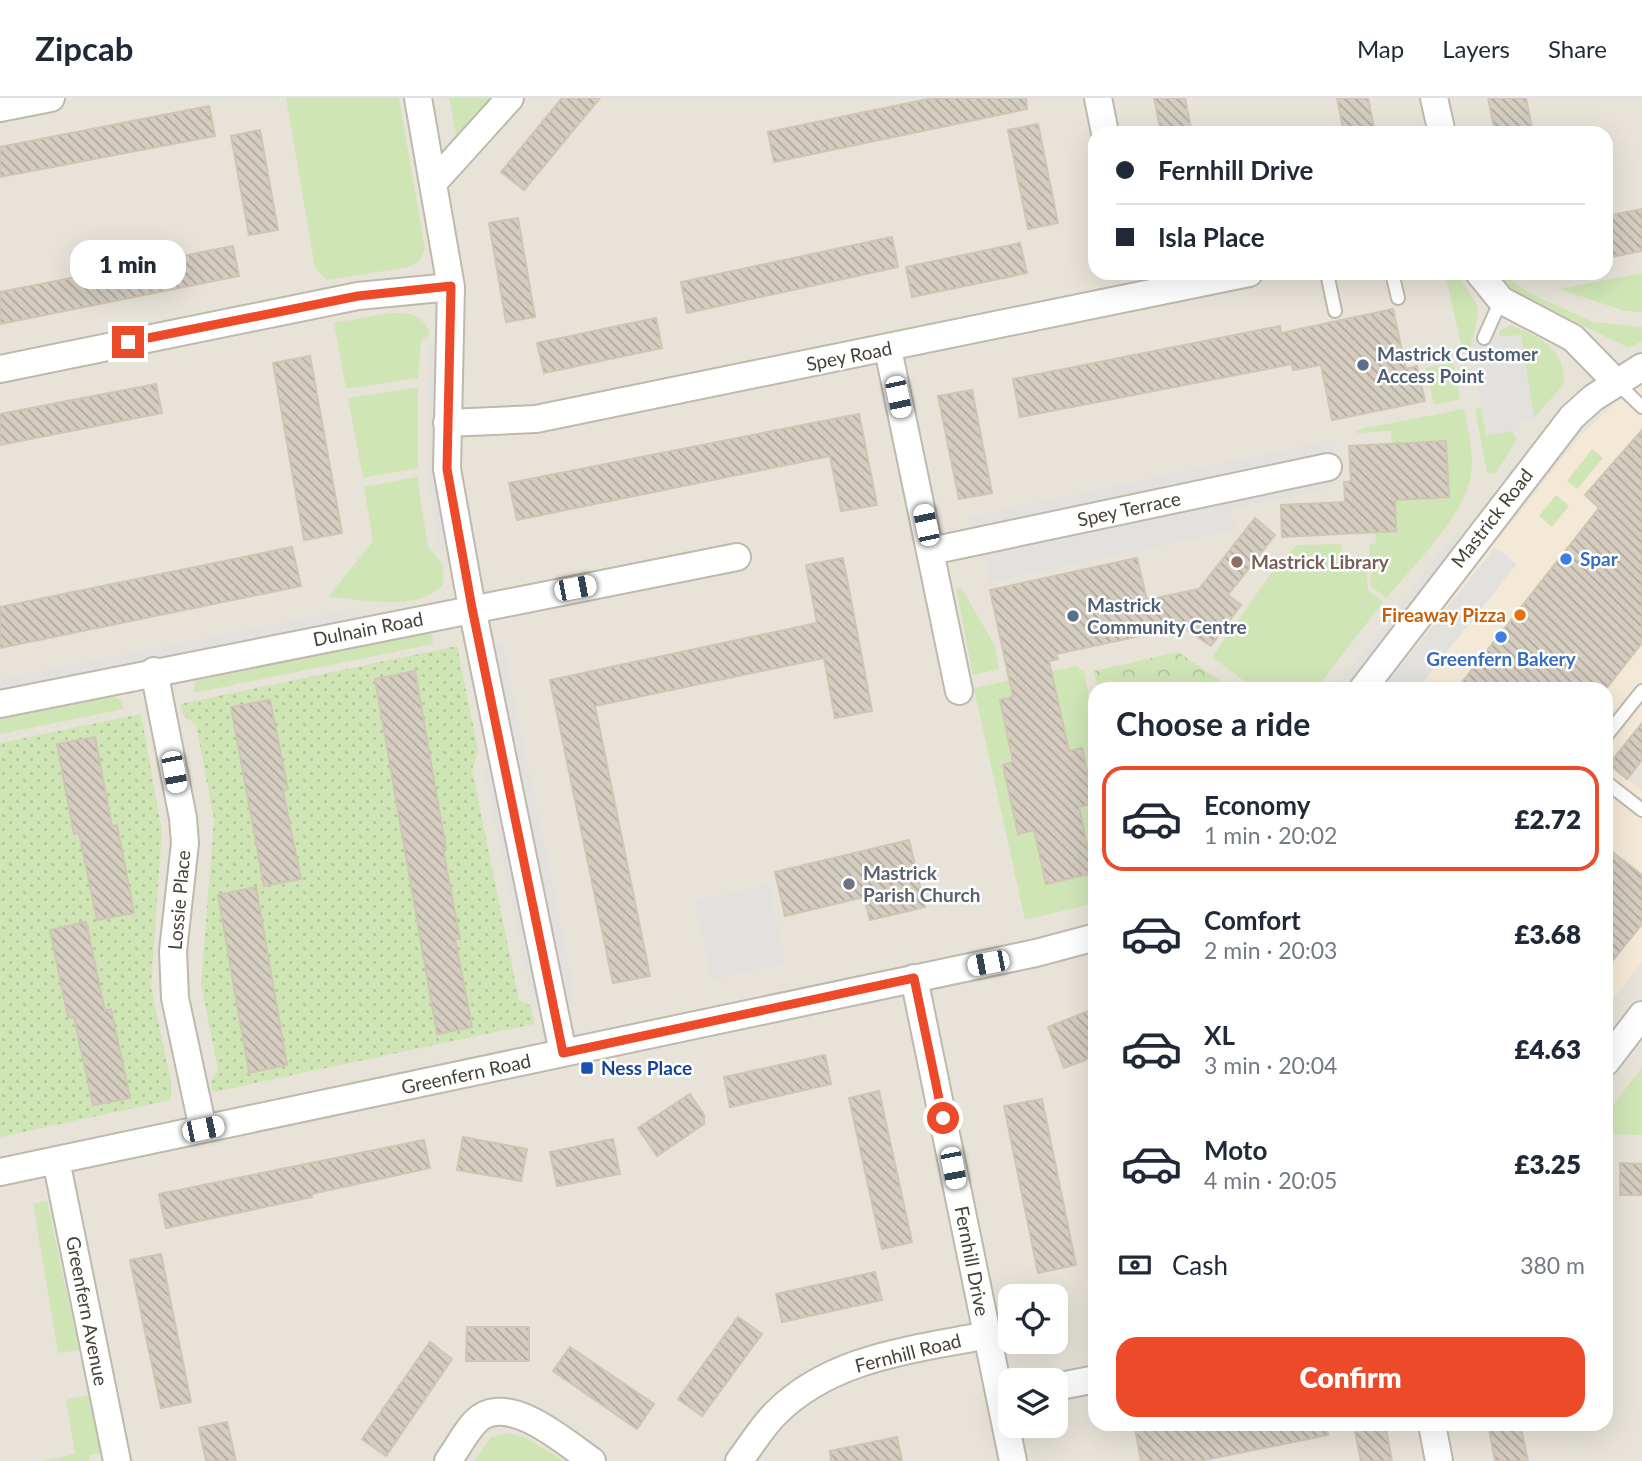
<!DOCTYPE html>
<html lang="en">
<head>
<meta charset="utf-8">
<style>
	:root { --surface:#fff; --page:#f6f6f7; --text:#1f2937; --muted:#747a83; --line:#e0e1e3; --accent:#ec4a29 }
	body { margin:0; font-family:Lato,sans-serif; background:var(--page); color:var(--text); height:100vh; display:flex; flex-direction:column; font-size:26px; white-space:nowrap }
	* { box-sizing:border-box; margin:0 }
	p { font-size:23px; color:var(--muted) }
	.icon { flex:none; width:38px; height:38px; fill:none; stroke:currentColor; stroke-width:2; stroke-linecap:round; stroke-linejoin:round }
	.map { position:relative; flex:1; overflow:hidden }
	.drawer { position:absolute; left:1088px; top:584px; width:525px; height:749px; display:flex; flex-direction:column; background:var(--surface); border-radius:21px; box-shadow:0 7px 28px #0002 }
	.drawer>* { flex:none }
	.guide { position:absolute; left:1088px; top:28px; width:525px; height:154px; border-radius:21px; box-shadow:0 7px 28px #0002; display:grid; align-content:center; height:154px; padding:0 28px; background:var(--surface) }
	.tools { position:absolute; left:998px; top:1186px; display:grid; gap:14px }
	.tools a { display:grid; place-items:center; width:70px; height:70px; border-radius:14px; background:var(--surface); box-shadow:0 7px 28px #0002; font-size:35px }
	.end { position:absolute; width:32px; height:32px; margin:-16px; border:9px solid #ec4a29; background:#fff; box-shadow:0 0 0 4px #fff }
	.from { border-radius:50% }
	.bubble { position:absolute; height:49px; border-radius:21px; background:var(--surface); box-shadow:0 7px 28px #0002; font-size:23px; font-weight:800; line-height:49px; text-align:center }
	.car { position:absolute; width:21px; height:42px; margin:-21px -10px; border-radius:9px; box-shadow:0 0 5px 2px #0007; background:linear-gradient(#fff 24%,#345 0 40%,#fff 0 76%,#345 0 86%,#fff 0) }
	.guide b { display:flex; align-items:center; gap:24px; height:66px; font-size:26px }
	.guide b+b { border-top:2px solid var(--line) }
	.guide i { width:18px; height:18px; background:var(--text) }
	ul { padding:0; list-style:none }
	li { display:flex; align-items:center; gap:21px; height:105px; margin:0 14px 10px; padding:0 14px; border:4px solid transparent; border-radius:21px }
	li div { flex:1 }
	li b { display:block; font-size:26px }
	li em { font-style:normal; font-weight:800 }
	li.active { border-color:var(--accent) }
	li>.icon { width:63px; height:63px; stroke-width:1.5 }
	h2 { padding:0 28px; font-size:32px; line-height:84px }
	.pay { display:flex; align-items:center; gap:18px; height:77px; padding:0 28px; font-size:26px }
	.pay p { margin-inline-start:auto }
	.button { display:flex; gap:14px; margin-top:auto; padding:14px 28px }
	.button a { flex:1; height:80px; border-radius:21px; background:var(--accent); color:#fff; font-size:28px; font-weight:800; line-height:80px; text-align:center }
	header { display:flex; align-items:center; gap:42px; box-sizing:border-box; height:98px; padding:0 35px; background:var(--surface); border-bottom:2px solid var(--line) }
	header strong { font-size:33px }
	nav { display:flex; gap:38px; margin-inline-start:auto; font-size:24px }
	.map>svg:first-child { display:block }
	.residential { fill:#e7e3d8; fill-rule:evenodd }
	.commercial { fill:#f4e8d7 }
	.grass { fill:#cfe5b6 }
	.park { fill:url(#park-crowns) }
	.garden { fill:url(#garden-dots) }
	.parking { fill:#e3e1de }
	.building { fill:url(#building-back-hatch); stroke:#cfc5b4; stroke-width:2 }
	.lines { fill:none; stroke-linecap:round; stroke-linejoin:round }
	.service-casing { stroke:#bfb9ad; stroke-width:16 }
	.minor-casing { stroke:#bfb9ad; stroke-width:30 }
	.service { stroke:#fff; stroke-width:12 }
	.minor { stroke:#fff; stroke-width:26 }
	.route { stroke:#ec4a29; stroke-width:9 }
	.service-dot { fill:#5c6f8a; stroke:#fff; stroke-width:2.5 }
	.shop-dot { fill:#3f7fe0; stroke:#fff; stroke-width:2.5 }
	.education-dot { fill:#8d6e63; stroke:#fff; stroke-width:2.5 }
	.food-dot { fill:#e8710a; stroke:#fff; stroke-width:2.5 }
	.worship-dot { fill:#6b7280; stroke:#fff; stroke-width:2.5 }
	.transit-dot { fill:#1a4fb4; stroke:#fff; stroke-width:2.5 }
	.labels { text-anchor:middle; stroke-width:5; stroke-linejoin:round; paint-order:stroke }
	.service-label { font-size:19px; font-weight:bold; fill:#4e5e75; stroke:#fff; text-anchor:start }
	.street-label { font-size:19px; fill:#474238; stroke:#fff }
	.shop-label { font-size:19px; font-weight:bold; fill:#366cbe; stroke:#fff; text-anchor:start }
	.education-label { font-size:19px; font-weight:bold; fill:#785e54; stroke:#fff; text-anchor:start }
	.food-label { font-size:19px; font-weight:bold; fill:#c56008; stroke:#fff; text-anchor:end }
	.worship-label { font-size:19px; font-weight:bold; fill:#5b616d; stroke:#fff; text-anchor:start }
	.transit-label { font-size:19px; font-weight:bold; fill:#164399; stroke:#fff; text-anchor:start }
</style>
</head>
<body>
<header>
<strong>Zipcab</strong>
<nav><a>Map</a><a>Layers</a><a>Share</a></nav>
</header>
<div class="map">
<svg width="1642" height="1363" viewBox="0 0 1642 1363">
	<defs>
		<pattern id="park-crowns" width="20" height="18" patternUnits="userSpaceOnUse" patternTransform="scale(1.75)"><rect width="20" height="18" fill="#cfe5b6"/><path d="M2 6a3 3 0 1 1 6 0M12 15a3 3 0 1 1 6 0" fill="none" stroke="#b3c69d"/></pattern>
		<pattern id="garden-dots" width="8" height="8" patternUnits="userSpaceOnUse" patternTransform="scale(1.75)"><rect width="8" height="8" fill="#cfe5b6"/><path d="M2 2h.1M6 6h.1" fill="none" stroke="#b3c69d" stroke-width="1.8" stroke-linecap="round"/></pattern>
		<pattern id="building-back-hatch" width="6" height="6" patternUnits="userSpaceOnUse" patternTransform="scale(1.75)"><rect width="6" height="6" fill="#d5cdc0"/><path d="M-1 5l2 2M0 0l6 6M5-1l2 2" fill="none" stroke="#afa89d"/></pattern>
	</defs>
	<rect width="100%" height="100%" fill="#f4f1ea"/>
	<path class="residential" d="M0,0h1642v1363h-1642zM1096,35h510v140h-510zM1096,592h510v734h-510zM1010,1199h45v45h-45zM1010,1283h45v45h-45z"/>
	<path class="commercial" d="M1642,289v336l-33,41 33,27v171l-35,45 -1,-317h-227l201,-254 37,-34z"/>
	<path class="grass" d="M286,0h113l26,151 -5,11 -11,7 -82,13 -12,-12z
		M449,0h48l-39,47z
		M1642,175v39l-17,-1 -66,-22z
		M1458,176l19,31 1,9 -8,37 -7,2 -17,-76z
		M1510,181l19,14 64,29 49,5v14l-13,7 -109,-53 -18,-15z
		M390,215c21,0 32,0 40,21l-9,6 -3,38 -72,11 -12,-66z
		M1511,227c29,13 54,22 53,59l-30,34 -13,-82h-21l-1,-5z
		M1453,264l7,37 -26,6 -8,-37z
		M418,289v81l-55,10 -15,-80z
		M1481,310l6,27 24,-4 6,8 -22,35 -8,-1 -12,-64z
		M1464,311c4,21 10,43 7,65 -6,42 -58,92 -85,124l-15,-12 -2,-42 7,-1 -1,-11 21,-2 -3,-55 18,-1 1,25 37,-2 -3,-56 -54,3 -1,-13 -34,2 -1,-3z
		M1592,351l11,9 -26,31 -10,-8z
		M417,379l11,69 15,19v20c-29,28 -78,14 -115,12l45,-56 -9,-54z
		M1556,397l13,11 -17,21 -13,-11z
		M1341,446l2,13 22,-1 3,34 15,12 -67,87h-61l-43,-32 68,-96 17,-16z
		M956,490l6,1 33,57 4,23 -26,6z
		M431,531l2,15 -239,49 1,-15z
		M1076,568l8,5 11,57v38l-8,2 -5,-20 -13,3 -14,-63 -42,74 -10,3 14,68 17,-3 12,53 47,-10 -14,-66 15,-4 -3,-13h4v113l-70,17 -51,-232z
		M111,597l9,5 4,9 -124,25v-17z
		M1642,969v68l-35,-1v-21z
		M47,1103l32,149 -21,3 -25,-149z
		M88,1297l13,58 -12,2 1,6h-47l32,-7 -9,-54z
		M508,1335l20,6 36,22h-90l17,-24z"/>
	<path class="park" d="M1178,554l55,37h-135l-4,-18z"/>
	<path class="garden" d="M457,548l21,104 -6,20 47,230 12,6 3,18 -321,68 -3,-9 8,-13 -17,-86 13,-165 -18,-94 -14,-11 -2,-10z
		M141,616l21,117 -11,156 21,100 -2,13 -170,37v-394z"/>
	<path class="parking" d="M1521,237l13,83 -16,6 -7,7 -25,4 -15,-96z
		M440,239l11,222 -13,-11 -11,-77 2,-123z
		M1337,341v48l-106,22 4,21 -245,52 -6,-26 -7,2 -9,-41z
		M1455,435h12l-121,156 -12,1z
		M1495,449l22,17 -100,125h-35z
		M355,510l14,8 -369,74v-11z
		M492,540l11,8 72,348 -8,12z
		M492,658l51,247 -12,-9 -47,-222z
		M769,787l17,78 -74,17 -18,-79z"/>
	<path class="building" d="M562,0h38l-76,92 -23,-18z
		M933,0h93l1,11 -253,53 -6,-30z
		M1154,0h31l7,35h-31z
		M1337,0h31l7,35h-31z
		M1488,0h38l7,35h-38z
		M209,8l6,30 -215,41v-30z
		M1038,26l20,99 -30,6 -20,-99z
		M260,32l18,100 -29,5 -18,-99z
		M1642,111v42l-36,7v-42z
		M518,120l17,99 -29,5 -17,-99z
		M892,139l6,30 -211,46 -6,-31z
		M1020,145l7,30 -115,24 -6,-30z
		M233,148l6,30 -239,48v-32z
		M1393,211l13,60 11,-3 8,35 -93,19 -11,-55 -28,5 -1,-6 -272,53 -7,-38 267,-53 1,7z
		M656,220l6,30 -118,25 -7,-30z
		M310,258l32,177 -38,7 -31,-177z
		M156,286l6,29 -162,32v-31z
		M972,292l20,103 -33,6 -21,-103z
		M859,316l18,91 -36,6 -11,-55 -313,64 -8,-37z
		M1642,332v213l-37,47h-149l143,-182 -14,-13z
		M1446,343l3,56 -54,3 1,31 -114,6 -1,-32 64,-3 -1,-20 7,-1 -2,-35z
		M1255,420l20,17 -47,60 13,10 -30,41 -29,-19 -126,27 2,5 -9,2 20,90 13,-3 12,55 -15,4 14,66 -47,11 -12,-54 -16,4 -15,-69 10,-3 -13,-62 13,-3 -23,-107 147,-32 10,42 52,-11z
		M292,449l9,39 -301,62v-41z
		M843,460l29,153 -37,7 -11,-60 -229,48 55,270 -37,7 -63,-303 267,-57 -11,-58z
		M415,573l31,178h-3l17,90h-5l17,88 -35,7 -62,-355z
		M270,602l18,89 -5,2 18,88 -37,7 -33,-179z
		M1642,625v37l-15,19 -18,-15z
		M95,639l17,90 5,-2 17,88 -37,7 -18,-87 -5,1 -17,-90z
		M909,742l16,67 -55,13 -6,-23 -79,19 -10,-44z
		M1606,749l36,28v49l-36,45z
		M256,789l31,178 -38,8 -31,-178z
		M86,824l19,89 6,-2 19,89 -37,7 -19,-88 -6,1 -18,-88z
		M1096,910v48l-32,12 -16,-41z
		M825,957l6,29 -101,23 -6,-30z
		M879,993l33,151 -30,7 -33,-151z
		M690,996l14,21v9l-47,32 -19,-28z
		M1042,1001l34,166 -38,8 -34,-167z
		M463,1039l64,12 -6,32 -64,-11z
		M613,1041l7,35 -63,12 -7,-34z
		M424,1042l6,28 -119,26 1,3 -146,31 -7,-34z
		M1620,1065l22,1v31h-22z
		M161,1156l30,148 -30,6 -31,-148z
		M875,1174l7,28 -100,22 -6,-28z
		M738,1219l24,17 -60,82 -24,-17z
		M467,1229h62v34h-63z
		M430,1244l22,17 -66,97 -24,-17z
		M570,1249l84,57 -17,25 -84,-58z
		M227,1324l9,39h-30l-7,-33z
		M1157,1326h169l2,11 -129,26h-58l-6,-32z
		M1366,1326h19l7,37h-31l-7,-34z
		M1488,1326h32l8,37h-33z
		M897,1339l5,24h-71l-1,-10z"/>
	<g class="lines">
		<g class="service-casing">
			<path id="service" d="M1327,175l8,38
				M1392,175l6,25
				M1484,240l17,-38
				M1616,284l26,25
				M1606,638l36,-45
				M1606,684l36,28"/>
		</g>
		<g class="minor-casing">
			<path id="minor" d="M418,0l33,189 -4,182 25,139 91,445
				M1098,0l7,35
				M1434,0l8,35
				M0,10l51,-10
				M435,83l75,-83
				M1479,175l22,27 72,38 43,44
				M888,251l71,342
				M0,271l358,-73 93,-9
				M447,325l89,-4 713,-146
				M931,453l397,-84
				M154,573l29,147 2,25 -12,108 2,47 28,131
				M1362,592l210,-273 21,-19 49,-31
				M0,606l737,-147
				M914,880l99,483
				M1606,964l36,-47
				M56,1062l61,301
				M0,1074l1036,-219 60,-16
				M1055,1289l41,-8
				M1432,1326l7,37
				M448,1363c10,-13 20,-35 33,-44 32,-21 85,26 111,44
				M739,1363c12,-15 22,-33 36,-47 56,-57 138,-64 212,-79"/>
		</g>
		<use href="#service" class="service"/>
		<use href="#minor" class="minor"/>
	</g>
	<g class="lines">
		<path class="route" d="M128,244l230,-46 93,-10 -4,183 25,139 91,445 351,-75 29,140"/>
	</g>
	<g class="service-dot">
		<circle cx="1363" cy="267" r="7"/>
		<circle cx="1073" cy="518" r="7"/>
	</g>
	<g class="shop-dot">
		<circle cx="1566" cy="461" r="7"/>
		<circle cx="1501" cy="539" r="7"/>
	</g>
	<circle class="education-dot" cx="1237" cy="464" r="7"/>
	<circle class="food-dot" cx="1520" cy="517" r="7"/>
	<circle class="worship-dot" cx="849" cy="786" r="7"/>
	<rect class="transit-dot" x="580" y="963" width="14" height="14" rx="3.5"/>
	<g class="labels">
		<g class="service-label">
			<text x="1377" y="263">Mastrick Customer<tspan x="1377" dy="22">Access Point</tspan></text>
			<text x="1087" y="514">Mastrick<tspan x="1087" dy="22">Community Centre</tspan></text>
		</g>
		<g class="street-label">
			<text transform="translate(849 258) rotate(-11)" y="7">Spey Road</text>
			<text transform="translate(1129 411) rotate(-12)" y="7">Spey Terrace</text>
			<text transform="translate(1492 420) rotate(-52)" y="7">Mastrick Road</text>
			<text transform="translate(368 531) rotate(-11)" y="7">Dulnain Road</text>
			<text transform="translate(179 802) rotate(-85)" y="7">Lossie Place</text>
			<text transform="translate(466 976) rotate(-12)" y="7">Greenfern Road</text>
			<text transform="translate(972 1163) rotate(79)" y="7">Fernhill Drive</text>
			<text transform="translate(87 1213) rotate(79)" y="7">Greenfern Avenue</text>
			<text transform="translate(908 1255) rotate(-14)" y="7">Fernhill Road</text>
		</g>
		<g class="shop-label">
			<text x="1580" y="468">Spar</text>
			<text x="1501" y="568" text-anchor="middle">Greenfern Bakery</text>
		</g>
		<g class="education-label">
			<text x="1251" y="471">Mastrick Library</text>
		</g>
		<g class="food-label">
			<text x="1506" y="524">Fireaway Pizza</text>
		</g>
		<g class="worship-label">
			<text x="863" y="782">Mastrick<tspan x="863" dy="22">Parish Church</tspan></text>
		</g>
		<g class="transit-label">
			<text x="601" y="977">Ness Place</text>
		</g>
	</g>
</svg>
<div class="tools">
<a><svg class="icon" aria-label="locate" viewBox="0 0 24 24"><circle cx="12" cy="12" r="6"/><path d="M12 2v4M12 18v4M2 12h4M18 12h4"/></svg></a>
<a><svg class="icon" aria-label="layers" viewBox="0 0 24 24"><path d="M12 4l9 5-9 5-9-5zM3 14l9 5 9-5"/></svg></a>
</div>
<i class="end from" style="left:943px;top:1020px"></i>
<i class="end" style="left:128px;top:244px"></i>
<div class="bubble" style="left:70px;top:142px;width:116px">1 min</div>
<i class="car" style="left:898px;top:299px;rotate:168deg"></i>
<i class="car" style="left:926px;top:427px;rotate:348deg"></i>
<i class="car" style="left:575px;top:490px;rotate:79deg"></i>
<i class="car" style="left:174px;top:674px;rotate:169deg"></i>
<i class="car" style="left:988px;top:865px;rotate:259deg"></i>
<i class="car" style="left:203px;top:1031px;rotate:78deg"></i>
<i class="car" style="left:953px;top:1070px;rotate:169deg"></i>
<div class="guide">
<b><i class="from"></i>Fernhill Drive</b>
<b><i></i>Isla Place</b>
</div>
<section class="drawer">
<h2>Choose a ride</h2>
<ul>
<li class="active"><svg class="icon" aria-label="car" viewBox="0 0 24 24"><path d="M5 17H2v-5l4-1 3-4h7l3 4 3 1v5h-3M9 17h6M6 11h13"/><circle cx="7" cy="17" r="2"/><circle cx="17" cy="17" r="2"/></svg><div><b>Economy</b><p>1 min · 20:02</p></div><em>£2.72</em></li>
<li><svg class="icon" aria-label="car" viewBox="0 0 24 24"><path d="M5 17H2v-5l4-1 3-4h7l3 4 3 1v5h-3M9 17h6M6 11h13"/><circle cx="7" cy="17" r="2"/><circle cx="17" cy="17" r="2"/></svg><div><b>Comfort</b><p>2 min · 20:03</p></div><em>£3.68</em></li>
<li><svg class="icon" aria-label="car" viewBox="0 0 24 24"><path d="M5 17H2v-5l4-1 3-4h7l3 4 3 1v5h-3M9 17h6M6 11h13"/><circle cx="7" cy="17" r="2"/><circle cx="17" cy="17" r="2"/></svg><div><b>XL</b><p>3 min · 20:04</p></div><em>£4.63</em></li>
<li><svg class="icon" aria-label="car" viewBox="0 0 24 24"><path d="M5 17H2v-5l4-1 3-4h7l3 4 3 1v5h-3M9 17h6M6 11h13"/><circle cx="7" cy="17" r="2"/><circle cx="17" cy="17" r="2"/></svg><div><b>Moto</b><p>4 min · 20:05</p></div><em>£3.25</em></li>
</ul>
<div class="pay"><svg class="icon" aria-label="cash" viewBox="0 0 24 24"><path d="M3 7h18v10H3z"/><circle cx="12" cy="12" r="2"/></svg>Cash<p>380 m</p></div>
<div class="button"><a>Confirm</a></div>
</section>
</div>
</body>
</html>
